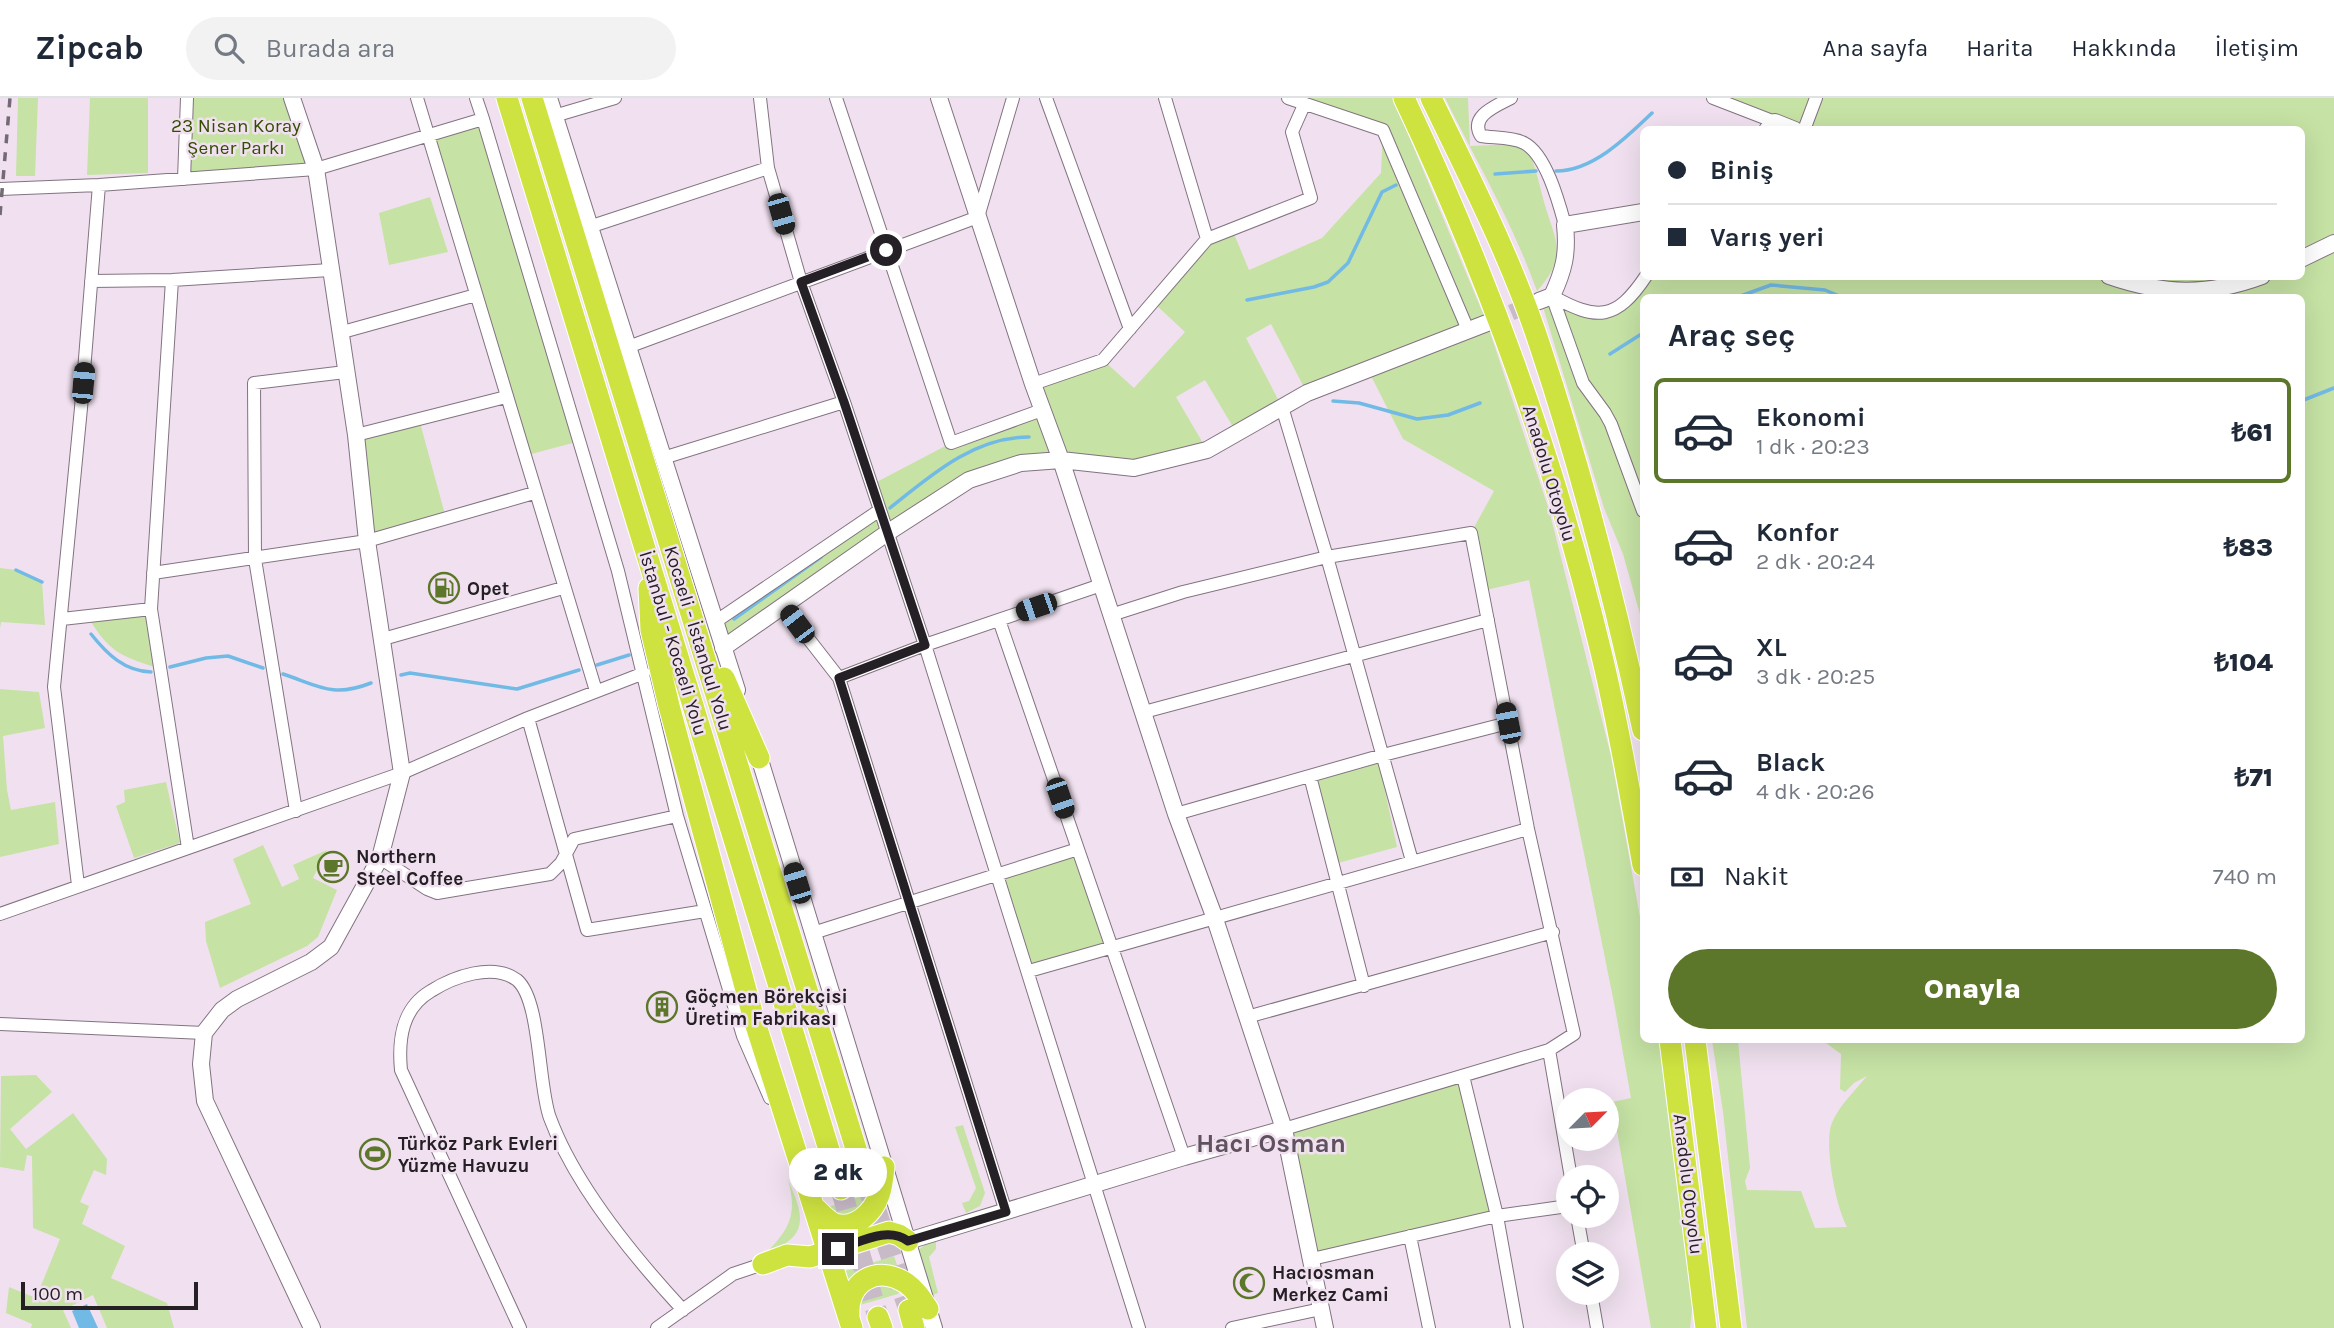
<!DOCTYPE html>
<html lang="tr">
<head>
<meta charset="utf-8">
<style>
	:root { --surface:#fff; --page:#f2f2f3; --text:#1f2937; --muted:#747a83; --line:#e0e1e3; --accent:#5d772a }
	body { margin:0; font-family:Karla,sans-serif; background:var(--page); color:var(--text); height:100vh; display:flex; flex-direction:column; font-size:26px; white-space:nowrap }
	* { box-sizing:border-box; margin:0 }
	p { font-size:23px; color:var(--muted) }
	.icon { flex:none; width:38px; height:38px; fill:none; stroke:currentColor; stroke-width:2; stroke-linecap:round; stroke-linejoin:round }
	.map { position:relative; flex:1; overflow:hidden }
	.panel { position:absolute; left:1640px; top:196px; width:665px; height:749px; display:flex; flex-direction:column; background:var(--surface); border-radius:10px; box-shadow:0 7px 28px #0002 }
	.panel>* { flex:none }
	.hud { position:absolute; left:1640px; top:28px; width:665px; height:154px; border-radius:10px; box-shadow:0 7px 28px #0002; display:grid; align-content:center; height:154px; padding:0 28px; background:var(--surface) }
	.needle { width:46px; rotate:66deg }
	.tools { position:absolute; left:1556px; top:990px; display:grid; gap:14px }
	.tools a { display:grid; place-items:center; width:63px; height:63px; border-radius:50%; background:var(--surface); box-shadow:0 7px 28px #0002; font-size:35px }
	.scale { position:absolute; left:21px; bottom:18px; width:177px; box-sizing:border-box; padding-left:7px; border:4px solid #252025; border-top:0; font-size:19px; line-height:24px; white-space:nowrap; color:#252025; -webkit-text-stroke:5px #f1e1f0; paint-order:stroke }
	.end { position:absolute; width:32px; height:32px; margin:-16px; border:9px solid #252025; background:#fff; box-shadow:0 0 0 4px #fff }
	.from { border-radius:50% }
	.bubble { position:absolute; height:49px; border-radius:24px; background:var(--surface); box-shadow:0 7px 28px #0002; font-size:23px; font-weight:800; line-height:49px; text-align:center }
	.car { position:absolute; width:21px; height:42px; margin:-21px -10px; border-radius:9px; box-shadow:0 0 5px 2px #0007; background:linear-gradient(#222 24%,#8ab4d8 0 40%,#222 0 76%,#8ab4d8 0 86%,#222 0) }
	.hud b { display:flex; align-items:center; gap:24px; height:66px; font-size:26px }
	.hud b+b { border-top:2px solid var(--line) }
	.hud i { width:18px; height:18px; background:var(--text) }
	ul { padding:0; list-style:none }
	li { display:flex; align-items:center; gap:21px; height:105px; margin:0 14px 10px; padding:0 14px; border:4px solid transparent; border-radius:10px }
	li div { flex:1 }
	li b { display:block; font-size:26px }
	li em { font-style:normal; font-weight:800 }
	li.current { border-color:var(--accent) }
	li>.icon { width:63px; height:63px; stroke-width:1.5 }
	h2 { padding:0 28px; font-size:32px; line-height:84px }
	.pay { display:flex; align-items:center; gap:18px; height:77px; padding:0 28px; font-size:26px }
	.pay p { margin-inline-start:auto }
	.button { display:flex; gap:14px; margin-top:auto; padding:14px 28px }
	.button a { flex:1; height:80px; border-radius:42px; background:var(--accent); color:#fff; font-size:28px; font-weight:800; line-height:80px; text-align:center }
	header { display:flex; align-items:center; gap:42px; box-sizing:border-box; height:98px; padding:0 35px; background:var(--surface); border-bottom:2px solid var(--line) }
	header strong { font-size:33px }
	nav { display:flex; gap:38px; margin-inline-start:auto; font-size:24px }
	.search { width:490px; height:63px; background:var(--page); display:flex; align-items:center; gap:18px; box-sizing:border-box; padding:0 24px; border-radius:38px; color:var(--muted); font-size:26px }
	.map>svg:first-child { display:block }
	.green { fill:#c6e2a4 }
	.water { fill:#72bae6 }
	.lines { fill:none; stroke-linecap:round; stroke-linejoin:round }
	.stream { stroke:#72bae6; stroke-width:3.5 }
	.secondary-tunnel { stroke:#c8bac7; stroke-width:16; stroke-dasharray:16 8; stroke-linecap:butt }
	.highway-tunnel { stroke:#c8bac7; stroke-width:21; stroke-dasharray:21 10; stroke-linecap:butt }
	.street-casing { stroke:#827380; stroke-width:14 }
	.secondary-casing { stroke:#827380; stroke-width:18 }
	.highway-casing { stroke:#fff; stroke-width:23 }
	.street { stroke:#fff; stroke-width:12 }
	.secondary { stroke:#fff; stroke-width:16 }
	.highway { stroke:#cfe340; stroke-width:21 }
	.rail { stroke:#736a73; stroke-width:3.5; stroke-dasharray:9 9; stroke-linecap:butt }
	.route { stroke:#252025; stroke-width:9 }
	.labels { text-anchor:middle; stroke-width:5; stroke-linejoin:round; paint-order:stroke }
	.park-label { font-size:19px; fill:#334d00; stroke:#f1e1f0 }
	.street-label { font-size:19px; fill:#252025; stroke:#f1e1f0 }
	.poi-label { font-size:19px; font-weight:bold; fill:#252025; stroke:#f1e1f0; text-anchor:start }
	.district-label { font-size:26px; font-weight:bold; fill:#5f515e; stroke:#f1e1f0 }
</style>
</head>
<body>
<header>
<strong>Zipcab</strong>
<div class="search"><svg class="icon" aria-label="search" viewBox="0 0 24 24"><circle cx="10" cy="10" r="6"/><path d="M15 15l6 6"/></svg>Burada ara</div>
<nav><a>Ana sayfa</a><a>Harita</a><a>Hakkında</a><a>İletişim</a></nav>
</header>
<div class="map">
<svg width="2334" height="1230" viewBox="0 0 2334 1230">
	<rect width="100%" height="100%" fill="#f1e1f0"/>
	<path class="green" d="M18,0h20l-3,78h-19z
		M90,0h58v75l-61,2z
		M187,0h105l24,71 -132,10z
		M1301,0h92l94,225 62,187 62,246 32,178v106h16l34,261 -3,27h-39l-39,-226 19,-4 -16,-90 -86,-428 -47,11 -11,-58 23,-42 -91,-52 -35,-69 -61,23 -36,-69 -25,14 36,69 -46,25 -31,-52 -29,17 31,53 -73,18 -73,-8 -92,20 -246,168 -8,-26 165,-112 -9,-25 80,-42 91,-33 -9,-26 70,-24 31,28 51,-56 -31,-29 53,-64 25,-10 17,41 73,-32 59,-65 2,-44z
		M1445,0h23l2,48 46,-2 9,3 7,12c5,14 8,28 12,43 11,38 25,54 -7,89 -25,-69 -59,-127 -92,-193z
		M1713,0h621v1230h-587l-24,-216 -11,-72h26l12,128 -5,13 2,9 54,1 14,37 32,-1c-11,-20 -21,-74 -17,-97 4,-20 25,-39 37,-54l-13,7 -9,9 -5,-3 1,-35 -19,-14h479v-742h-658v207l-24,-51 24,69v102l-20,-71 -19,-46 -61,-201h10l28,84 27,36 -56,-131 54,16 40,-35 655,-1v-146l-534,-1 8,-6z
		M483,21l97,322 -56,15 -95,-319z
		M430,99l18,55 -59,13 -10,-52z
		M419,321l27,99 -79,23 -11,-106z
		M0,470l16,2 26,12 3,43 -44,-3 -1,7z
		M148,515l6,54c-35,-12 -44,-15 -65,-48z
		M0,591l39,3 6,36 -42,8 4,54 4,20 44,-8 4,42 -59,13z
		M1379,665l18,84 -59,16 -22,-82z
		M166,684l14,61 -46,15 -18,-52 9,-4 -1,-12z
		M263,747l19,42 17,-8 -6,-14 34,-15 -14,28 24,12 -19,47 -11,9 -87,42 -14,-47 -1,-19 46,-18 -18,-45z
		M1078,751l34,98 -83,24 -31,-99z
		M36,977l16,17 -42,37 16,20 47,-36 34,46 -1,16 -12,-5 -14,32 9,4 -7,18 43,22 -14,32 56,25 7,25h-67l-14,-33 -30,15 8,18h-40l1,-4 -26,-11 3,-26 27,11 24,-59 -27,-11 -1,-72 -5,-1 -3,16 -24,-4 1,-91z
		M1463,978l34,140 -185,43 -28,-130z
		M963,1027l22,68 -5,13 -14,7 -4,-10 7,-2 7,-13 -21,-61z
		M788,1082c16,35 22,57 -21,72 24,-24 30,-40 21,-72z
		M869,1096v8l-23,17 -21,-11z
		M936,1142v9l-7,8 9,36 -8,3 -13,-45 10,-8z
		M894,1158l5,15 -50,14 -4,-14z
		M880,1183l20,10 -2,3 -38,11 -3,-7z"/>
	<path class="water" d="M87,1206l11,24h-19l-7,-17z"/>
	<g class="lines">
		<path class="stream" d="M1556,73c37,0 71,-34 96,-58
			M1495,76l41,-3
			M1735,200l36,-13 54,5 19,8
			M1247,202l67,-13 14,-5 20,-19 34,-71 14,-7
			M1610,256l33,-21
			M1333,303l26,2 58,16 31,-4 32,-12
			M2301,303l33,-13
			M890,410c41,-33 84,-71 139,-71
			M16,472l26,12
			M734,521l87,-62
			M91,536c16,20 33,37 60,38
			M597,567l32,-10
			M170,569l36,-9 22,-2 35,12
			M283,576c36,12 50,24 88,9
			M401,577l9,-2 107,16 62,-19"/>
		<path class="secondary-tunnel" d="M1489,224l47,-20"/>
		<path class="highway-tunnel" d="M865,1080l44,132
			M841,1091l37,128"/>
		<g class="street-casing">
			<path id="street" d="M417,0l179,593
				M476,0l7,21
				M760,0l8,70 33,114 43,120 81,243 214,683
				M836,0l115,345 91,-33
				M1046,0l84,231
				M1165,0l42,141
				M1288,0l95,32 85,200
				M1511,0c-15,8 -42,18 -30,38 12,2 32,1 43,7 22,11 35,60 41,82
				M1713,0l62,24
				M554,18l61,-18
				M1804,32l12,-32
				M184,81l3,-81
				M0,91l99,-4 217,-16 167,-50 135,452 59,245 66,220 27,62
				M589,129l179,-59
				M172,182l-21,329 37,239
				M91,183l81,-1 158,-10
				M1552,198l31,87 22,30 6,11 32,87
				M1552,198c45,25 64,25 94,-20
				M339,235l137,-38
				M628,249l350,-130 35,-119
				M1033,286l70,-24 104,-121 104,-41 -19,-66 12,-27 -3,-7
				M1282,309l45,150 85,304
				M356,337l150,-38
				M663,360l181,-56
				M153,475l214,-32 167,-48
				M783,508l56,72 167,534
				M1111,517l72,-23 144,-35 144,-24 57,296 46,205 -25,16 -265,79
				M62,521l89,-10
				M999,522l185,537
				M715,524l165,-112
				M383,541l180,-51
				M839,580l86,-33 176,-60
				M1144,614l344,-92
				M528,620l59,212 118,-19
				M1310,678l54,210
				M296,713l-41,-252 -1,-176 91,-11
				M1176,716l207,-59 125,-32
				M380,760l47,31 10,4 113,-19 11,-11 13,-24 103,-23
				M78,787l-24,-198 27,-279 18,-223
				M0,816l402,-141 126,-55 116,-45
				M813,835l265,-84
				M1029,873l499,-142
				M1247,919l306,-85
				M0,926l204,9
				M1549,952l22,128
				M1463,978l34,140 20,112
				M1577,1118l7,39
				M1410,1138l19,92
				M1312,1161l185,-43 71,-10
				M1591,1195l6,35
				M520,1230l-119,-258c-3,-31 1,-62 30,-79 22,-14 62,-29 86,-11 24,20 21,107 33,138 25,68 84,139 133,192
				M657,1230l76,-54 30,-10
				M1232,1230l89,-19"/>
		</g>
		<g class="secondary-casing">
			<path id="secondary" d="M292,0l24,71 40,266 11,106 35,232 -22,85 -49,89 -20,15 -74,37 -15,11 -18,23 -3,31 4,37 107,227
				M549,0l188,592
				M939,0l94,286 28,76 115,354 38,102 70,213 41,199
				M1767,32l8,-8 20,8
				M2301,161l33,-16
				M2109,178c55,19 99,20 153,0
				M1539,203l13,-5c12,-26 16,-42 13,-71l78,-13
				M723,550l164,-115 82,-53 52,-17 40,-3 73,8 73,-18 100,-57 180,-70
				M756,649l178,581
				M908,1143l276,-84 100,-28"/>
		</g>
		<g class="highway-casing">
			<path id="highway" d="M507,0l334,1091
				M532,0l333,1080
				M1404,0c84,178 151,363 197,554 17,70 29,142 42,213
				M1431,0c39,80 81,162 109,248 42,126 75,255 103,384
				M649,490l2,42 18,76 84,310 99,312
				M724,580l35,80
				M1670,942l36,288
				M1695,942l36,288
				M813,1108c7,6 14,15 22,18 20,6 38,-11 44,-29 3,-8 4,-19 5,-28
				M763,1166l24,-9 23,2 79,-25 10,3 9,6
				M909,1212l5,18
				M849,1218c-2,-34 27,-52 57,-33 10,7 16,17 22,26
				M878,1219l4,11"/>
		</g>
		<use href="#street" class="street"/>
		<use href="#secondary" class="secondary"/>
		<use href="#highway" class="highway"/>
		<path class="rail" d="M0,117l10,-117"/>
	</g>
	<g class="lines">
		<path class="route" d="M838,1151c23,-7 49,-23 70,-8l98,-29 -167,-534 86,-33 -81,-243 -43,-120 85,-32"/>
	</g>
	<defs>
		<g id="fuel-ring" transform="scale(1.575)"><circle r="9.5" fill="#f1e1f0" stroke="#5d772a" stroke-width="1.5"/><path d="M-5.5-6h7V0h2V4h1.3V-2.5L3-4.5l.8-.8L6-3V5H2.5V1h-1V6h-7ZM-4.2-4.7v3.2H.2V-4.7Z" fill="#5d772a"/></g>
		<g id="cafe-ring" transform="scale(1.575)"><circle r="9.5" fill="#f1e1f0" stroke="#5d772a" stroke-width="1.5"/><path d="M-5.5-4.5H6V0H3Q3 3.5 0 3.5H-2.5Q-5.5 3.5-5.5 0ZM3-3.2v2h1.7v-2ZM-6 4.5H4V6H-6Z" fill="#5d772a"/></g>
		<g id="building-ring" transform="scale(1.575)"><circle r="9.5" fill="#f1e1f0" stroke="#5d772a" stroke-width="1.5"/><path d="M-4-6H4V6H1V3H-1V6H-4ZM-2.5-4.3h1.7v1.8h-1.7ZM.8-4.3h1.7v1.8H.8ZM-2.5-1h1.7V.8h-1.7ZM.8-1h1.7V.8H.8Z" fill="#5d772a"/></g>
		<g id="stadium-ring" transform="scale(1.575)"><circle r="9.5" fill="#f1e1f0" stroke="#5d772a" stroke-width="1.5"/><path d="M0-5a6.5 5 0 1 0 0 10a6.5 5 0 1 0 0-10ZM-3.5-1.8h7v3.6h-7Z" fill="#5d772a"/></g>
		<g id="mosque-ring" transform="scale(1.575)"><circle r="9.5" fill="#f1e1f0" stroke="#5d772a" stroke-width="1.5"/><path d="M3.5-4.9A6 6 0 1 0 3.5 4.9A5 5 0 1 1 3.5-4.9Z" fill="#5d772a"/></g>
	</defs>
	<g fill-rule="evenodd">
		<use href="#fuel-ring" x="444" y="490"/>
		<use href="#cafe-ring" x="333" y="769"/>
		<use href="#building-ring" x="662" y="909"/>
		<use href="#stadium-ring" x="375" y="1056"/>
		<use href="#mosque-ring" x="1249" y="1185"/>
	</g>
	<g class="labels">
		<g class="park-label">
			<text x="236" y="34">23 Nisan Koray<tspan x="236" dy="22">Şener Parkı</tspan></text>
		</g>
		<g class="street-label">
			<text transform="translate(1550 375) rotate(73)" y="7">Anadolu Otoyolu</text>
			<text transform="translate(699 540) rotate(73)" y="7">Kocaeli - İstanbul Yolu</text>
			<text transform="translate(674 545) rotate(73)" y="7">İstanbul - Kocaeli Yolu</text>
			<text transform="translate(1689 1086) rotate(83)" y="7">Anadolu Otoyolu</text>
		</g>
		<g class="poi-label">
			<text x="467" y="497">Opet</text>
			<text x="356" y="765">Northern<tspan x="356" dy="22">Steel Coffee</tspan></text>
			<text x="685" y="905">Göçmen Börekçisi<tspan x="685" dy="22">Üretim Fabrikası</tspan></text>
			<text x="398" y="1052">Türköz Park Evleri<tspan x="398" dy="22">Yüzme Havuzu</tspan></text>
			<text x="1272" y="1181">Hacıosman<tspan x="1272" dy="22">Merkez Cami</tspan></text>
		</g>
		<g class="district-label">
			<text x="1271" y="1054">Hacı Osman</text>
		</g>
	</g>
</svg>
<div class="tools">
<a><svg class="needle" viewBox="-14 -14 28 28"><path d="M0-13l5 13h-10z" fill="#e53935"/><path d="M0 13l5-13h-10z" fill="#747a83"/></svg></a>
<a><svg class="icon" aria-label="locate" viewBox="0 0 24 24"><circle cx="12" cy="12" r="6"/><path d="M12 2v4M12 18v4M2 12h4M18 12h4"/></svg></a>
<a><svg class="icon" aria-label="layers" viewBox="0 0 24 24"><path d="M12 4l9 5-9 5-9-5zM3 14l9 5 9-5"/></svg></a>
</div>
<div class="scale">100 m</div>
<i class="end from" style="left:886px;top:152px"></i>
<i class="end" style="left:838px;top:1151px"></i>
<div class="bubble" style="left:789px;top:1050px;width:98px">2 dk</div>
<i class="car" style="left:781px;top:116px;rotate:164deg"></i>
<i class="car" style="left:83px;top:285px;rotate:5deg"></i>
<i class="car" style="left:1036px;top:509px;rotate:251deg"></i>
<i class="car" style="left:797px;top:526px;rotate:323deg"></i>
<i class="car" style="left:1508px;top:625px;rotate:349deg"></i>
<i class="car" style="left:1060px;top:700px;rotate:161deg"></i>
<i class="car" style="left:797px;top:785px;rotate:343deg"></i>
<div class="hud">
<b><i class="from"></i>Biniş</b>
<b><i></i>Varış yeri</b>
</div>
<section class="panel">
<h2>Araç seç</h2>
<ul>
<li class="current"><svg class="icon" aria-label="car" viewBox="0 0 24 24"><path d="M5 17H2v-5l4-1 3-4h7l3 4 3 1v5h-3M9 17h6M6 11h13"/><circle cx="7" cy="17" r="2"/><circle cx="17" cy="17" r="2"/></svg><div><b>Ekonomi</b><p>1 dk · 20:23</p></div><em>₺61</em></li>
<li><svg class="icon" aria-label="car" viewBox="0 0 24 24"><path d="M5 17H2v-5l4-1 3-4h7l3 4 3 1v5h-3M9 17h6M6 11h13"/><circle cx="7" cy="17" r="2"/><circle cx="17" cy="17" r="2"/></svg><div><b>Konfor</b><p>2 dk · 20:24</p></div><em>₺83</em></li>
<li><svg class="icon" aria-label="car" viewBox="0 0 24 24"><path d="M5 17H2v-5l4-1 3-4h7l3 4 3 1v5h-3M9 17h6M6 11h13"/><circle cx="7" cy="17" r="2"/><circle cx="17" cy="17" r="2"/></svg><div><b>XL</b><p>3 dk · 20:25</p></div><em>₺104</em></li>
<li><svg class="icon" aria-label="car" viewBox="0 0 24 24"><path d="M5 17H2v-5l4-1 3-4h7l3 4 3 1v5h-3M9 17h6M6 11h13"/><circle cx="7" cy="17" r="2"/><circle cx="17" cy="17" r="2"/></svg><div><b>Black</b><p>4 dk · 20:26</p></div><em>₺71</em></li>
</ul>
<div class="pay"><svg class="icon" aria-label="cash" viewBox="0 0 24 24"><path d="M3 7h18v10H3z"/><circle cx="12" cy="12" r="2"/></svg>Nakit<p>740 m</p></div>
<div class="button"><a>Onayla</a></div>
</section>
</div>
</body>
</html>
